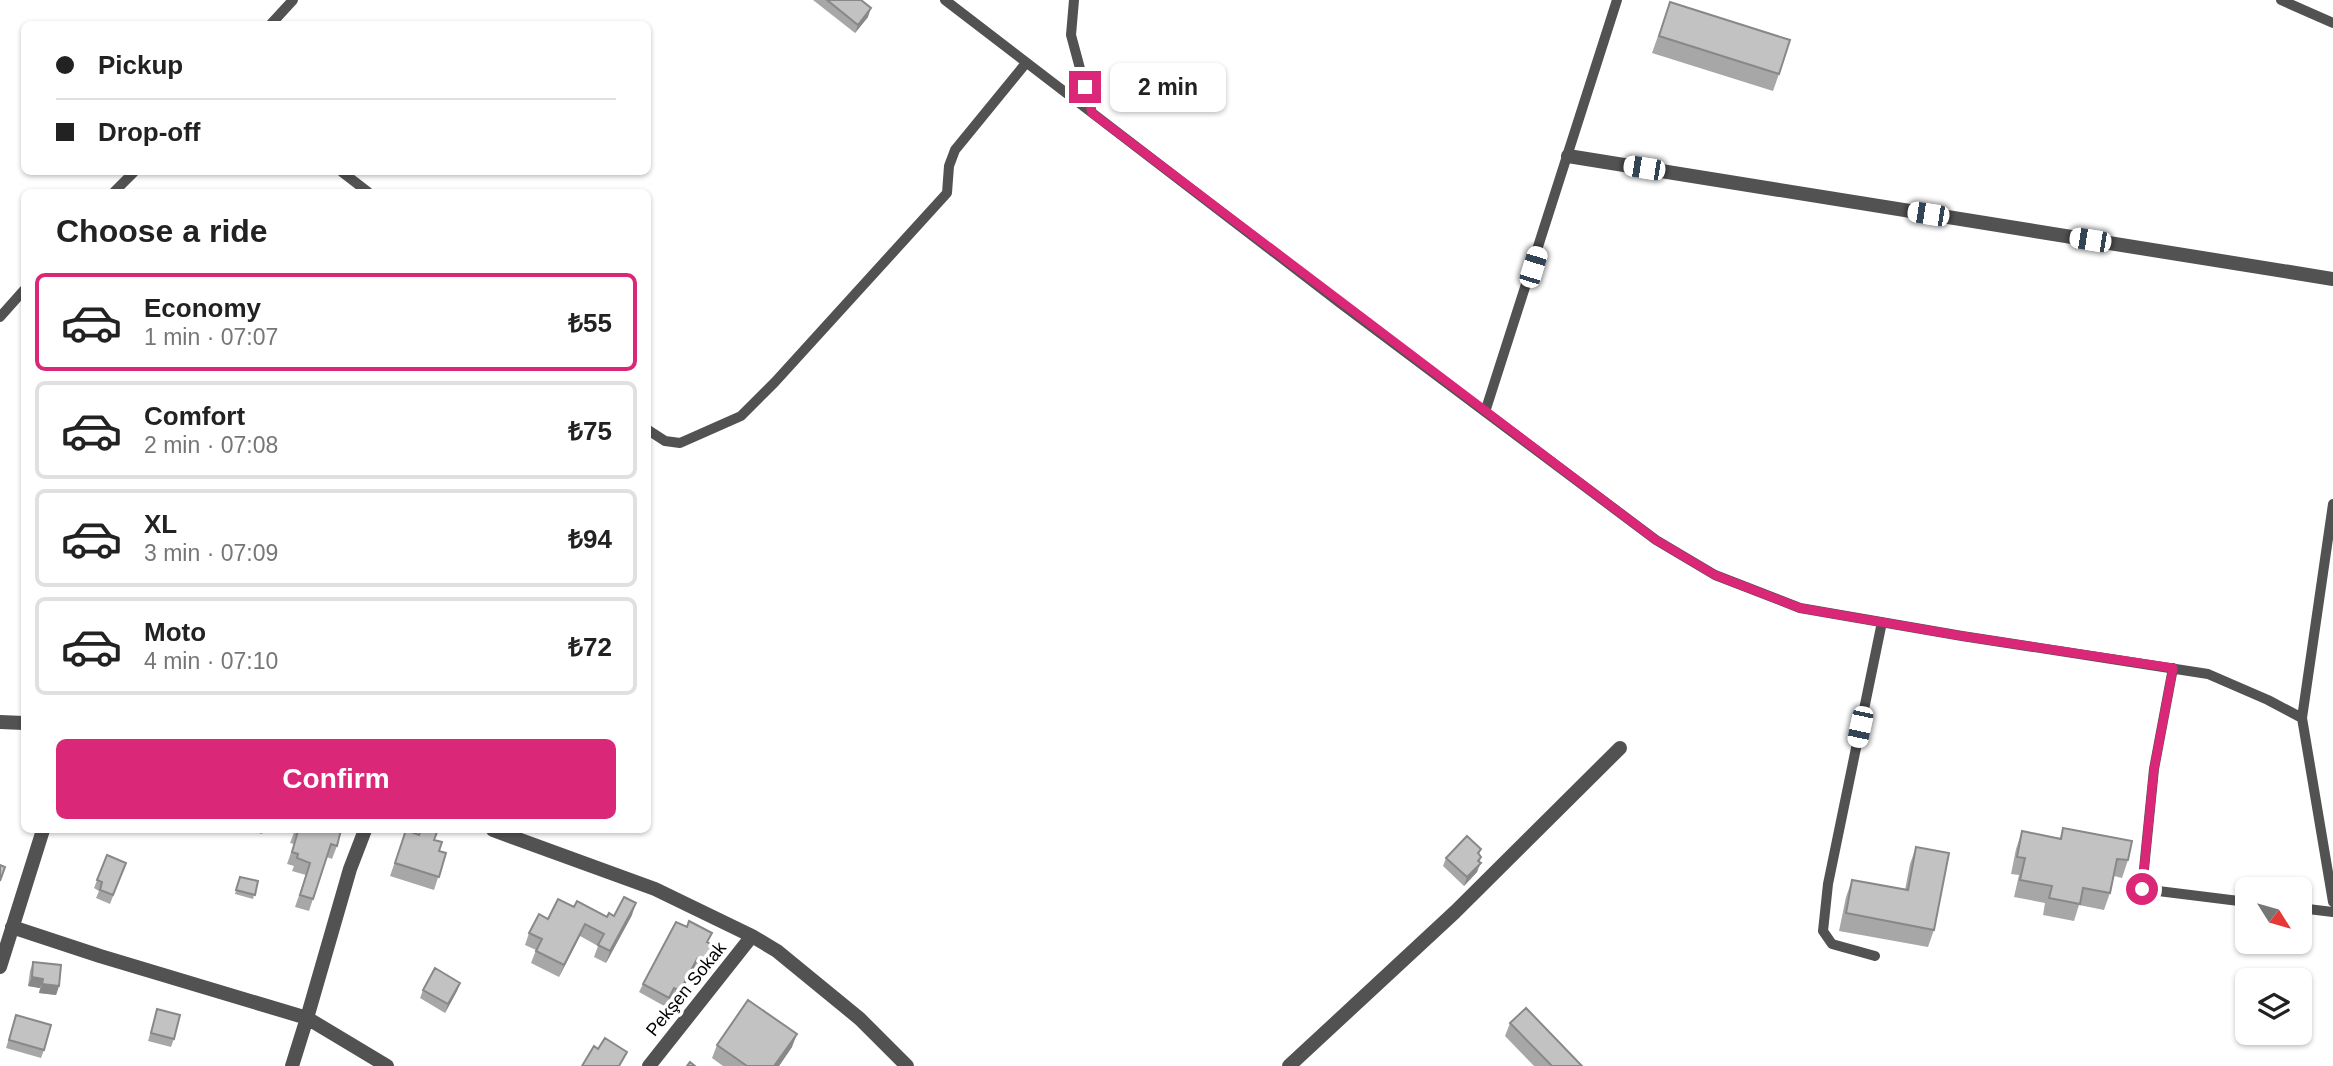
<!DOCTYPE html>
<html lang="en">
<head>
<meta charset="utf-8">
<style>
	:root { --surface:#fff; --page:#f6f6f6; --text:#222; --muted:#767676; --line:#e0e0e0; --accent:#db2777 }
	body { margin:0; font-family:Arial,sans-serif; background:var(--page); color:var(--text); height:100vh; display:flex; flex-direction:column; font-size:26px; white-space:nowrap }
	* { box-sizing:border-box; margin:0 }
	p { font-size:23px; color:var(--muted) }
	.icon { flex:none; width:38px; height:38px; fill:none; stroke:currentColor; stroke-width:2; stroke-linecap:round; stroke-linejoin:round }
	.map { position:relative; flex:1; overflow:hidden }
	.panel { position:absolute; left:21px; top:189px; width:630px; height:644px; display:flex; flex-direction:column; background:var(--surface); border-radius:10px; box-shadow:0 2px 5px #0004 }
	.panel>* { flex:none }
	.top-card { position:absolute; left:21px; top:21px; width:630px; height:154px; border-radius:10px; box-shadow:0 2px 5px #0004; display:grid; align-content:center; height:154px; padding:0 35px; background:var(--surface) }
	.needle { width:46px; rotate:127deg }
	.buttons { position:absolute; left:2235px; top:877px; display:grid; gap:14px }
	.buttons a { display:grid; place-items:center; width:77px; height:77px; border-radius:10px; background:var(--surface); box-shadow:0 2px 5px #0004; font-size:35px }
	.end { position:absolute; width:32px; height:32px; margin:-16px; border:9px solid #db2777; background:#fff; box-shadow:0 0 0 4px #fff }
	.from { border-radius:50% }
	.bubble { position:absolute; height:49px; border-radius:10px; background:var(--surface); box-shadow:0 2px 5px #0004; font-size:23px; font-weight:700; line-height:49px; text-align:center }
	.car { position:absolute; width:21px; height:42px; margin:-21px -10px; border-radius:9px; box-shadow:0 0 5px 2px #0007; background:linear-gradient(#fff 24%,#345 0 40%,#fff 0 76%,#345 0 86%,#fff 0) }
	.top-card b { display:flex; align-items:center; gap:24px; height:66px; font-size:26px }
	.top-card b+b { border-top:2px solid var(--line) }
	.top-card i { width:18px; height:18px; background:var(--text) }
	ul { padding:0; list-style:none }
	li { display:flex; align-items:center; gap:21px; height:98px; margin:0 14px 10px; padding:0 21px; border:4px solid var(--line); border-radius:10px }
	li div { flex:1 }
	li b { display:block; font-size:26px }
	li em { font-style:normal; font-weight:700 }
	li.active { border-color:var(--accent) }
	li>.icon { width:63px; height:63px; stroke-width:1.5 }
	h2 { padding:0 35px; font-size:32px; line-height:84px }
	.cta { display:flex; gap:14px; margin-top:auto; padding:14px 35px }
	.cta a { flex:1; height:80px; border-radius:10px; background:var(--accent); color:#fff; font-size:28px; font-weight:700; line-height:80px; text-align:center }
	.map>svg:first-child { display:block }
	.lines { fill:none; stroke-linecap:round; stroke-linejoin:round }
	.lane { stroke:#525252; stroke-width:10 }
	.street { stroke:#525252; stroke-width:14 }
	.wall { fill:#a7a7a7 }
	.shaded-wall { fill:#888 }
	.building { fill:#c2c2c2; stroke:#888; stroke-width:2 }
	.route { stroke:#db2777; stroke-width:9 }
	.labels { text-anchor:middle; stroke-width:7; stroke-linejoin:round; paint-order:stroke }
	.street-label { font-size:18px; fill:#000; stroke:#fff }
</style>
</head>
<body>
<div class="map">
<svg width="2333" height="1066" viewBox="0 0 2333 1066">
	<rect width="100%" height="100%" fill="#fff"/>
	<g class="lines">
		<path class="lane" d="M945,0l395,303 316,237 59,35 85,33 162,28 246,38 60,26 34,18 31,184
			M1074,0l-3,35 21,78
			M2281,0l52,23
			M271,24l22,-24
			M342,172l26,20
			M114,192l20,-20
			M0,317l24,-27
			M1485,412l132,-412
			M648,430l17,11 15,2 61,-27 34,-34 172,-189 2,-27 6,-16 71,-87
			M2173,668l-19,101 -12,120 105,13
			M2302,718l31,-214
			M2300,908l33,4
			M1875,956l-43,-12 -9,-13 5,-47 54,-262"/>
		<path class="street" d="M1568,156l765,123
			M0,722l24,1
			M493,830l162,59 97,47 25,15 83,68 47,47
			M12,927l88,29 207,62 43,-149 15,-39
			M0,967l43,-137
			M292,1066l15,-48 80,48
			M649,1066l103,-130
			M1289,1066l166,-154 165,-164"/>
	</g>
	<path class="wall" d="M813,0h48l7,17 -13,16z
		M1670,2l109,72 -6,17 -121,-38z
		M2063,828l65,32 -6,18 -8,-2 -4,17 -6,17 -25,-5 -5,16 -31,-6 2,-12 -31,-6 5,-22 -8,-1 5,-25 6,-18 38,7z
		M249,830h15l-2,4z
		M295,830l42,16 -5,13 -5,-2 -18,54 -14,-4 11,-32 -14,-4 2,-5 -7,-2 7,-20 -4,-1z
		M406,830l28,10 5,11 7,2 -12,37 -44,-14z
		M1916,847l18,83 -6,17 -89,-16 7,-34 6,-17 53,10 5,-26z
		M1481,849l-2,6 1,7 1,1 -4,9 -13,14 -21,-20 3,-8z
		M107,855l19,8 -16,41 -14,-6 3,-7 -5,-3z
		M240,877l18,4 -5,18 -18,-5z
		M632,915l-26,48 -12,-6 4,-11 -18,-10 -21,41 -28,-14 5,-13 -11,-5 4,-12 19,-14 59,-2z
		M708,943l6,3 -12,26 -8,-4 -17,32 -6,-3 -5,10 -27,-15 4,-8z
		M33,962l26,24 -3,9 -17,-2 1,-5 -12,-2 2,-15z
		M460,983l-3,8 -12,22 -25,-15 3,-8z
		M157,1009l17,30 -3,8 -23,-6z
		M16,1015l28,35 -3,8 -35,-10z
		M1510,1023l72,43h-48l-29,-30z
		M717,1045l75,2 -13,19h-56l-11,-8z"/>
	<path class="shaded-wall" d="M871,8l-3,9 -13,16 3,-8z
		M1481,857l-4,15 -13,14 3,-9z
		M636,903l-4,12 -26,48 4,-12z
		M585,924l-5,12 -21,41 5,-12z
		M697,959l-3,9 -17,32 3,-9z
		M32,977l11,2 -3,9 -12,-2z
		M460,983l-3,8 -12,22 3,-9z
		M42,984l17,2 -3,9 -17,-2z
		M797,1034l-5,13 -13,19h-5z"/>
	<path class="building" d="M827,0h34l10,8 -13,17z
		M1670,2l120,38 -11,34 -120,-38z
		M2063,828l69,13 -4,19 -11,-1 -7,34 -27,-5 -3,16 -31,-6 3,-12 -32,-6 5,-22 -8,-1 5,-26 39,8z
		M295,830h46l-4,16 -6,-2 -18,55 -13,-4 10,-32 -13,-5 1,-4 -6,-2 6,-21z
		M406,830l13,5 2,-5h7l9,2 -3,8 8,2 -3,9 7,2 -7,24 -44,-14z
		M1467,836l14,13 -3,4 3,4 -3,4 3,2 -14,14 -21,-19z
		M1916,847l33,6 -15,77 -88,-17 6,-33 56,10z
		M107,855l19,8 -13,32 -13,-5 2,-8 -5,-2z
		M0,865l5,2 -5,14z
		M240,877l18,4 -3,14 -19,-5z
		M624,897l12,6 -26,48 -12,-6 6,-11 -19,-10 -21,41 -28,-14 6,-12 -13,-6 10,-19 9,5 10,-20 16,8 3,-6 30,16 2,-4 5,3z
		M689,921l23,12 -5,9 7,4 -9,17 -8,-4 -17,32 -6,-3 -5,10 -26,-14 33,-62 11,5z
		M33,962l28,3 -2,21 -17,-2 1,-5 -11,-2z
		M435,968l25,15 -12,21 -25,-14z
		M748,1000l49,34 -23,32h-27l-30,-21z
		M1526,1008l56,58h-30l-42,-43z
		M157,1009l23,6 -6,24 -23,-6z
		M16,1015l35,10 -7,25 -35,-10z
		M605,1038l22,14 -8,14h-37l12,-20 4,3z
		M690,1062l5,4h-8z"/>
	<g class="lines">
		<path class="route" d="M1085,87l7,26 564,427 59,35 85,33 162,28 211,32 -19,101 -12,120"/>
	</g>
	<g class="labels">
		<g class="street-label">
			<text transform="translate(686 989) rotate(-51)" y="6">Pekşen Sokak</text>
		</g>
	</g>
</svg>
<div class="buttons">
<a><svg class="needle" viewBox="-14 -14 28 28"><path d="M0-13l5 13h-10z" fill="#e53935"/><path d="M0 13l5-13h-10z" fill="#767676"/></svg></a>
<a><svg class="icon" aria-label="layers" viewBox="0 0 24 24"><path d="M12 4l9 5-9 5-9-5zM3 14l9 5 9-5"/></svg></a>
</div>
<i class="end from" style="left:2142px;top:889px"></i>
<i class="end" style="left:1085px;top:87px"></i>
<div class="bubble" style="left:1110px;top:63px;width:116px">2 min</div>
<i class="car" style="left:1644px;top:168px;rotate:279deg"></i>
<i class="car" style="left:1928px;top:214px;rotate:279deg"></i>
<i class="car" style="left:2090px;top:240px;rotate:279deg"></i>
<i class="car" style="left:1533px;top:267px;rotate:17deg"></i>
<i class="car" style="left:1860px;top:727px;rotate:192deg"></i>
<div class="top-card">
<b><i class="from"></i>Pickup</b>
<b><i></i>Drop-off</b>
</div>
<section class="panel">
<h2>Choose a ride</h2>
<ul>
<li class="active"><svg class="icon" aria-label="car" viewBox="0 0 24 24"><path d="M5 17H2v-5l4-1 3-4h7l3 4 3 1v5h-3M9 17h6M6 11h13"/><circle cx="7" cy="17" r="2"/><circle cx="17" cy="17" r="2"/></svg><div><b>Economy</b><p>1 min · 07:07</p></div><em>₺55</em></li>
<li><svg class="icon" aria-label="car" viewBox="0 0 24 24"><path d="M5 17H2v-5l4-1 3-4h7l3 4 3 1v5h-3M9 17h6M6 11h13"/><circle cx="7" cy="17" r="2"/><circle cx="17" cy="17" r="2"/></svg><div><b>Comfort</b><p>2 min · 07:08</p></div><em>₺75</em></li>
<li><svg class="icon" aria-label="car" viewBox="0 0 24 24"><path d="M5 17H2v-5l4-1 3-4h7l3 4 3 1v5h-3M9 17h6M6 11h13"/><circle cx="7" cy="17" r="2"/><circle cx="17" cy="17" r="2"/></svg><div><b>XL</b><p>3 min · 07:09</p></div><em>₺94</em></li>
<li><svg class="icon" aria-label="car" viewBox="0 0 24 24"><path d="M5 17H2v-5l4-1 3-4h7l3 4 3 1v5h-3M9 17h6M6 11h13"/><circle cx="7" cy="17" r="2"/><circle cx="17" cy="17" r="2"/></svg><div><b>Moto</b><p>4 min · 07:10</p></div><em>₺72</em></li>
</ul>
<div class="cta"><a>Confirm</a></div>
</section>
</div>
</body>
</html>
